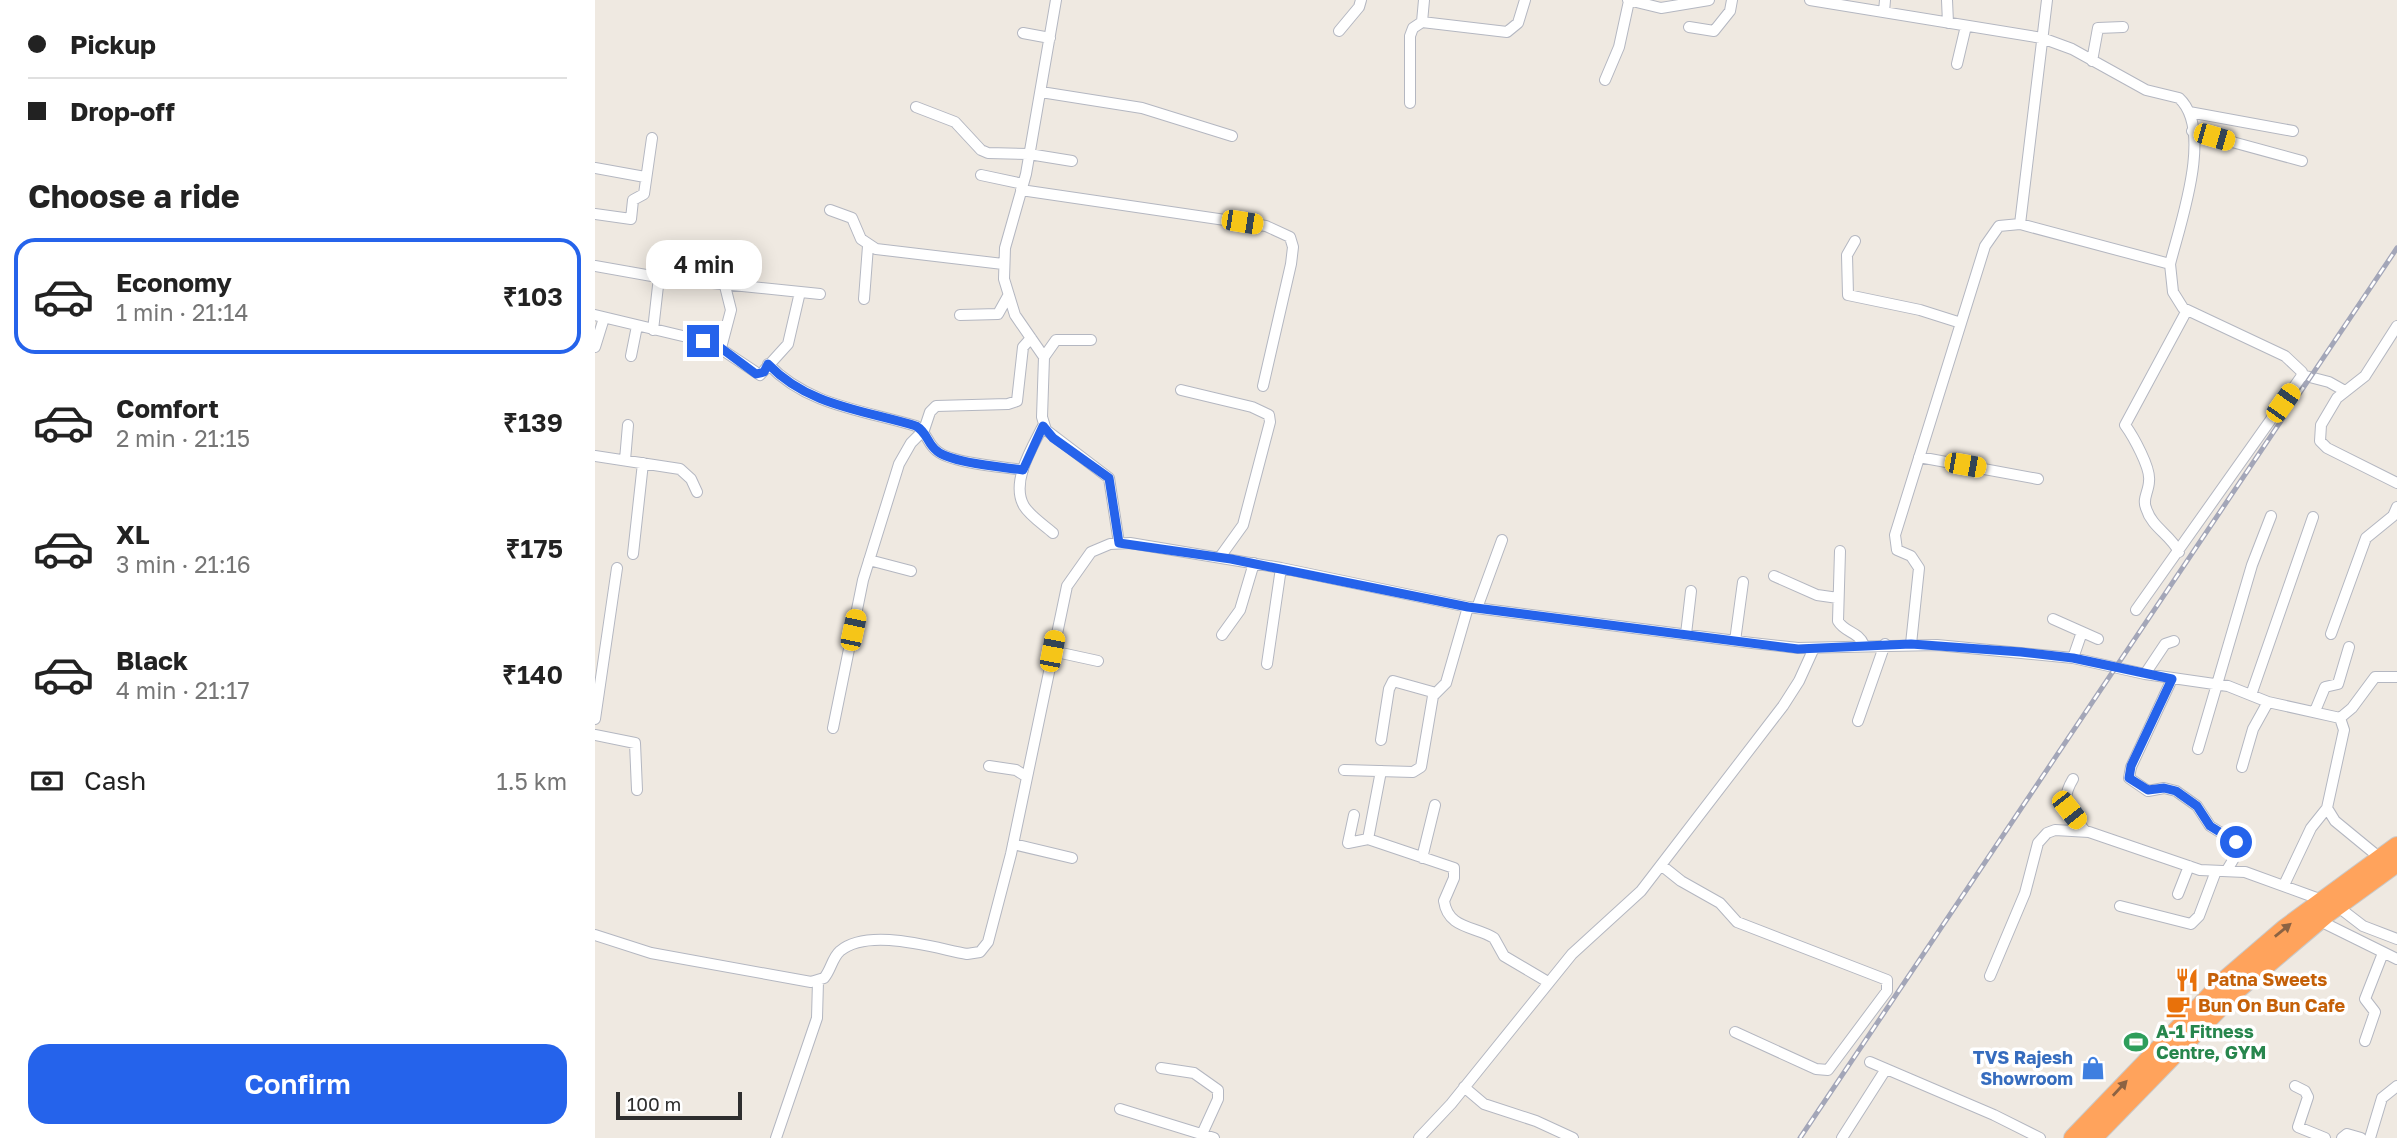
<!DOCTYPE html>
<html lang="en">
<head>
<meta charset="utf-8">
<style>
	:root { --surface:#fff; --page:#f6f6f6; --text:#222; --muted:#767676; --line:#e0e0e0; --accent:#2563eb }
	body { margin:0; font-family:"Golos Text",sans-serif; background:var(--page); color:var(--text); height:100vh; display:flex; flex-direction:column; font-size:26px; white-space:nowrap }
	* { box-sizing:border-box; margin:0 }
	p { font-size:23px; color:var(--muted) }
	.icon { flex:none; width:38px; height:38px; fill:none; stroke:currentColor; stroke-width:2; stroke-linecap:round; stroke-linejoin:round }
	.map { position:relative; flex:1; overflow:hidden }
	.sheet { display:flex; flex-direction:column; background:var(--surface); width:595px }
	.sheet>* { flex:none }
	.top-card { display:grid; align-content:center; height:154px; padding:0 28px; background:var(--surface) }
	.scale { position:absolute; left:21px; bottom:18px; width:126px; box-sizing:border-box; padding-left:7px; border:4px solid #2e2e2e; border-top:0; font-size:19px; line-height:24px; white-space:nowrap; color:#2e2e2e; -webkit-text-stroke:5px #fff; paint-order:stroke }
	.end { position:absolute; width:32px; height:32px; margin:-16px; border:9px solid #2563eb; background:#fff; box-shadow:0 0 0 4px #fff }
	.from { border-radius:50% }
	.bubble { position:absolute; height:49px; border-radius:21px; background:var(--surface); box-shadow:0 4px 18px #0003; font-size:23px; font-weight:600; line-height:49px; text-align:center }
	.car { position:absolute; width:21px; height:42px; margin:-21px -10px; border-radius:9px; box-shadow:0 0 5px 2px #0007; background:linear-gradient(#f5c518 24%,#345 0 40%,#f5c518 0 76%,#345 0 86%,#f5c518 0) }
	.top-card b { display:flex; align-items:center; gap:24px; height:66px; font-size:26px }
	.top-card b+b { border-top:2px solid var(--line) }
	.top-card i { width:18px; height:18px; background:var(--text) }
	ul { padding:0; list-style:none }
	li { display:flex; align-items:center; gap:21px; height:116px; margin:0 14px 10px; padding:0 14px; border:4px solid transparent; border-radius:21px }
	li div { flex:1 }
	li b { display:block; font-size:26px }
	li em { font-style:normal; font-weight:600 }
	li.current { border-color:var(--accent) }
	li>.icon { width:63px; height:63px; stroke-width:1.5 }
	h2 { padding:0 28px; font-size:32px; line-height:84px }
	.pay { display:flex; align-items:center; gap:18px; height:77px; padding:0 28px; font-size:26px }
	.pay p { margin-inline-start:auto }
	.primary-button { display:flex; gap:14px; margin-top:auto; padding:14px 28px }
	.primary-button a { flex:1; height:80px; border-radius:21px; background:var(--accent); color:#fff; font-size:28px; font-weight:600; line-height:80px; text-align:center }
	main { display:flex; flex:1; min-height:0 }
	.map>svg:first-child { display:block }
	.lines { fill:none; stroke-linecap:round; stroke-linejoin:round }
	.street-casing { stroke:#b4b7c1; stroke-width:12 }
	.highway-casing { stroke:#c9c9c9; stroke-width:20 }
	.street { stroke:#fff; stroke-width:10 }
	.highway { stroke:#ffa35c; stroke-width:18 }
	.rail-casing { stroke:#a3a6b8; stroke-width:5 }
	.rail { stroke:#fff; stroke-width:2.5; stroke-dasharray:8; stroke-linecap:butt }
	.oneway { fill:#8c6343 }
	.route { stroke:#2563eb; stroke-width:9 }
	.labels { text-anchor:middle; stroke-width:7; stroke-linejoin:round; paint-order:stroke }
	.food-label { font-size:18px; font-weight:bold; fill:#c56008; stroke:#fff; text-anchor:start }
	.leisure-label { font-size:18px; font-weight:bold; fill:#27864d; stroke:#fff; text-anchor:start }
	.shop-label { font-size:18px; font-weight:bold; fill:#366cbe; stroke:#fff; text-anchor:end }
</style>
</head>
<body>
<main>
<section class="sheet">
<div class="top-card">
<b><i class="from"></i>Pickup</b>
<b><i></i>Drop-off</b>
</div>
<h2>Choose a ride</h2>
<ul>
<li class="current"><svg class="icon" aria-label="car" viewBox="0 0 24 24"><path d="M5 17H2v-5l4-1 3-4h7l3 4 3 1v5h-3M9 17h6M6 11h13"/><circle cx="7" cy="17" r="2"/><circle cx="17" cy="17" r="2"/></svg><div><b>Economy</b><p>1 min · 21:14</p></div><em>₹103</em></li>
<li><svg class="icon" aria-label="car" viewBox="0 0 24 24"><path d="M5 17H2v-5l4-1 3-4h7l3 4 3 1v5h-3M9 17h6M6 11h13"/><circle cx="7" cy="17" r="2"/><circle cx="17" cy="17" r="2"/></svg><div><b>Comfort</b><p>2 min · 21:15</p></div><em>₹139</em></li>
<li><svg class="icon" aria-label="car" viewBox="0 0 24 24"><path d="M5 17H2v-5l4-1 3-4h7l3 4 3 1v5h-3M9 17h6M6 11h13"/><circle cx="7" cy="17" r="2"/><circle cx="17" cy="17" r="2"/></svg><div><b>XL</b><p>3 min · 21:16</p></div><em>₹175</em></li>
<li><svg class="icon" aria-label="car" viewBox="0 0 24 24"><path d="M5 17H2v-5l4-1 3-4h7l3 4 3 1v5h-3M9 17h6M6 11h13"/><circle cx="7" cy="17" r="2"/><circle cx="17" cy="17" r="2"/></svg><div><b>Black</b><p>4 min · 21:17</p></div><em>₹140</em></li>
</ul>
<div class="pay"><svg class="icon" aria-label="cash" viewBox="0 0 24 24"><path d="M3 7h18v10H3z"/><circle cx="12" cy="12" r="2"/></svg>Cash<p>1.5 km</p></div>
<div class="primary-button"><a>Confirm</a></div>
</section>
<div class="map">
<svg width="1802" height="1138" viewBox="0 0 1802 1138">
	<rect width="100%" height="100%" fill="#efe9e1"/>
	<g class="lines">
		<g class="street-casing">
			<path id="street" d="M461,0l-30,174 -21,74 -1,31 11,36 29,42 -2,60 4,13 63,48 10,65
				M1033,0l33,8 48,-8
				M1215,0l232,38 30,11 74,41 33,8c35,32 1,126 -9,166
				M1352,0l1,23
				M1289,12l1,-12
				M827,22l85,10 11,-9 7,-23
				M1094,27l25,4 16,-20 2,-11
				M744,31l20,-24 2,-7
				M428,33l27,5
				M1497,61l6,-33 25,-1
				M1362,64l9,-38
				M1010,80l14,-33 10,-46
				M446,92l101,16 90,28
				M815,103v-67l3,-8 9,-6 2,-22
				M321,107l39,15 26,28 7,3 41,1 43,7
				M1594,112l104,19
				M1597,131l110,30
				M0,168l50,9
				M386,175l42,9
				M426,190l245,36 24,11 3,10 -2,17 -28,122
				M235,210l22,8 9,21 15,10 127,15
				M0,214l36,5 2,-19 11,-6 8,-56
				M1425,224l27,-224
				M1260,241l-8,14 1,40 72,15 41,13
				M0,266l68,12 157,16
				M269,299l4,-53
				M0,315l117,28 48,32 28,-31 12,-52
				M365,315l38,-1 10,-18
				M1802,326l-32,50 -28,22 -16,27 -1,16 7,7 70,35
				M58,330l6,-53
				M0,347l9,-29
				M126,348l10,-38 -7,-28
				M36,356l6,-30
				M449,357l12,-17h35
				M173,364c40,42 95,46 148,62 12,7 11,18 21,25 14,12 66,16 86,19
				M1707,375l27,7 16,9
				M586,390l71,17 17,8 1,7 -27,103 -23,32
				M448,426c-10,20 -33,56 -19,80 6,10 20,19 29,27
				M0,456l85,13 11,10 6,13
				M1324,457l119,22
				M30,460l3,-35
				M1245,551l-2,70c7,12 20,10 26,24
				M1584,552c-9,-18 -27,-24 -33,-44 -4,-9 3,-17 3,-27 2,-13 -16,-45 -24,-56l62,-115
				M38,554l10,-91
				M274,560l42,11
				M1179,576l43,19 21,3
				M882,608l25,-68
				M1458,619l45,20
				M1091,634l5,-43
				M1736,634l35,-96 27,-22 4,-9
				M627,635l18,-25 14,-47
				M1140,641l8,-59
				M1316,644l8,-76 -8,-12 -14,-6 -2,-15 90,-289 14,-20 21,-2 150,40 3,28 10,16 102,48 17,16 -1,5 -165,233
				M457,651l46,10
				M1478,658l9,-26
				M672,664l14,-96
				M1550,674l20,-30 9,-3
				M1577,679l-41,88 -2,11 19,13 16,-3 12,3 21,15 13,20 26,16 3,8 -12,20
				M1656,695l62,-178
				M1720,711l10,-24 13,-3 11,-37
				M1745,718l12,-10 23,-31h22
				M0,719l22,-151
				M1263,721l27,-77
				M238,728l30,-148 36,-116 12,-21 13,-13 6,-18 6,-6 72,-2 9,-3 6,-54 8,-9
				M0,735l40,8 2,47
				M786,740l8,-51 4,-8 43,12
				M1603,749l54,-184 19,-49
				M394,766l27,4 11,7
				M1647,767l11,-38 15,-27
				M749,770l69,2 8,-5 12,-71 13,-13 22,-76
				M786,771l-13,68 86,29v10l-10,23c4,28 31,25 50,37l10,18 44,26
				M1478,779c-15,25 -3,32 12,52
				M759,815l-6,28 20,-4
				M418,844l59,14
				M827,858l13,-53
				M1066,865l20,16 39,22 17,19 150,58v11l-59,79 -12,-1 -81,-37
				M1689,885l27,-57 16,-20
				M1583,894l11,-28
				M1525,906l71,18 8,-8 17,-45
				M1742,906l26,20 34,13
				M1723,920l79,39
				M0,935l56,18 160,29 13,-4c7,-8 8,-20 16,-27 29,-24 94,-3 127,3l13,-2 8,-10 23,-88 56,-268 24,-34 19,-8 20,-1 151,25 187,39 284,36 46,5 139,-3 136,13 72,16 83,12 40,16 72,16 4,12 -17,78 8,13 45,37
				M1395,976l35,-83 13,-50 9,-10 8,-3 34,2 111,38 45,2 77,28
				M1770,1041l10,-29 -10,-13 18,-46
				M1275,1062l124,53 46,23
				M566,1068l33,5 24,17v9l-16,35
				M1700,1086l10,5 3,6 -10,30 27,11
				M869,1087l20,17 52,17 37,17
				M525,1109l94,29
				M181,1138l41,-120 1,-37
				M824,1138l32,-34 121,-150 69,-63 142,-185 16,-25 15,-33
				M1247,1138l44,-69
				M1747,1138l5,-4 14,4
				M1775,1138l12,-40 15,-12"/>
		</g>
		<g class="highway-casing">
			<path id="highway" d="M1478,1138l154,-160 57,-49 113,-83
				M1498,1138l144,-148 91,-77 69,-50"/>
		</g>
		<use href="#street" class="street"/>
		<use href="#highway" class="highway"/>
		<g class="rail-casing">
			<path id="rail" d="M1205,1138l597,-890"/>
		</g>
		<use href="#rail" class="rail"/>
	</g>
	<defs><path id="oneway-solid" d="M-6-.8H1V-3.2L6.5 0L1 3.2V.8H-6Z" transform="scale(1.75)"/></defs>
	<g class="oneway">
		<use href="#oneway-solid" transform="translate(1688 930) rotate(-39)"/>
		<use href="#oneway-solid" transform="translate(1525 1088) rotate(-47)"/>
	</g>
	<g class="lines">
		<path class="route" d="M108,341l18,7 35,26 8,-2 4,-8c40,42 95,46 148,62 12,7 11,18 21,25 14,12 66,16 86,19l20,-44 10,12 56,40 10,65 112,16 237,48 330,42 113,-5 110,8 52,6 99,21 -41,87 -2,12 19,12 16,-2 12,3 21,15 13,20 26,16"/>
	</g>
	<defs>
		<g id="restaurant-bare" transform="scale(1.89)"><path d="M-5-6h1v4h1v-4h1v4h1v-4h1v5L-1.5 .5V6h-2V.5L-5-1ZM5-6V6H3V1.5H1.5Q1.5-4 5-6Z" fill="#e8710a" stroke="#fff" stroke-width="2.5" paint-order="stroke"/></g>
		<g id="cafe-bare" transform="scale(1.89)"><path d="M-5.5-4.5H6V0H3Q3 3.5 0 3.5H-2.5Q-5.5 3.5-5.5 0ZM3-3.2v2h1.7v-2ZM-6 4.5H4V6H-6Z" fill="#e8710a" stroke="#fff" stroke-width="2.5" paint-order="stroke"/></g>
		<g id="stadium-bare" transform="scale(1.89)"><path d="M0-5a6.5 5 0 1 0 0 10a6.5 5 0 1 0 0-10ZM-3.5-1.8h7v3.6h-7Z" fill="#2e9e5b" stroke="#fff" stroke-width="2.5" paint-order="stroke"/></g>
		<g id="shop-bare" transform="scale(1.89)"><path d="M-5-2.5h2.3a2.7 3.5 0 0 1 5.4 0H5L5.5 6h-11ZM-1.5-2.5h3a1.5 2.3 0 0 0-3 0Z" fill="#3f7fe0" stroke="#fff" stroke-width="2.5" paint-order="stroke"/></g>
	</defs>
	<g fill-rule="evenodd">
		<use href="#restaurant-bare" x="1592" y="980"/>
		<use href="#cafe-bare" x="1583" y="1006"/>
		<use href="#stadium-bare" x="1541" y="1042"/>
		<use href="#shop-bare" x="1498" y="1068"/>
	</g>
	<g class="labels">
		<g class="food-label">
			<text x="1612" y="986">Patna Sweets</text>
			<text x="1603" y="1012">Bun On Bun Cafe</text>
		</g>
		<g class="leisure-label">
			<text x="1561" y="1038">A-1 Fitness<tspan x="1561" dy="21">Centre, GYM</tspan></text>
		</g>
		<g class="shop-label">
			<text x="1478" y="1064">TVS Rajesh<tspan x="1478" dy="21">Showroom</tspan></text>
		</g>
	</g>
</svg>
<div class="scale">100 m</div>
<i class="end from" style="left:1641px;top:842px"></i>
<i class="end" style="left:108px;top:341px"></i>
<div class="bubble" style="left:51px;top:240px;width:116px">4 min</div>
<i class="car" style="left:1619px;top:137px;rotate:106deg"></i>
<i class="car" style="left:647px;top:222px;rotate:99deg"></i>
<i class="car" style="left:1688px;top:403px;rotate:35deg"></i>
<i class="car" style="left:1370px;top:465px;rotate:100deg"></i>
<i class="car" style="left:258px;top:630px;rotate:12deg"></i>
<i class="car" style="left:457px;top:651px;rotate:11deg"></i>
<i class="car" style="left:1474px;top:810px;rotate:142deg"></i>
</div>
</main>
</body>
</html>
